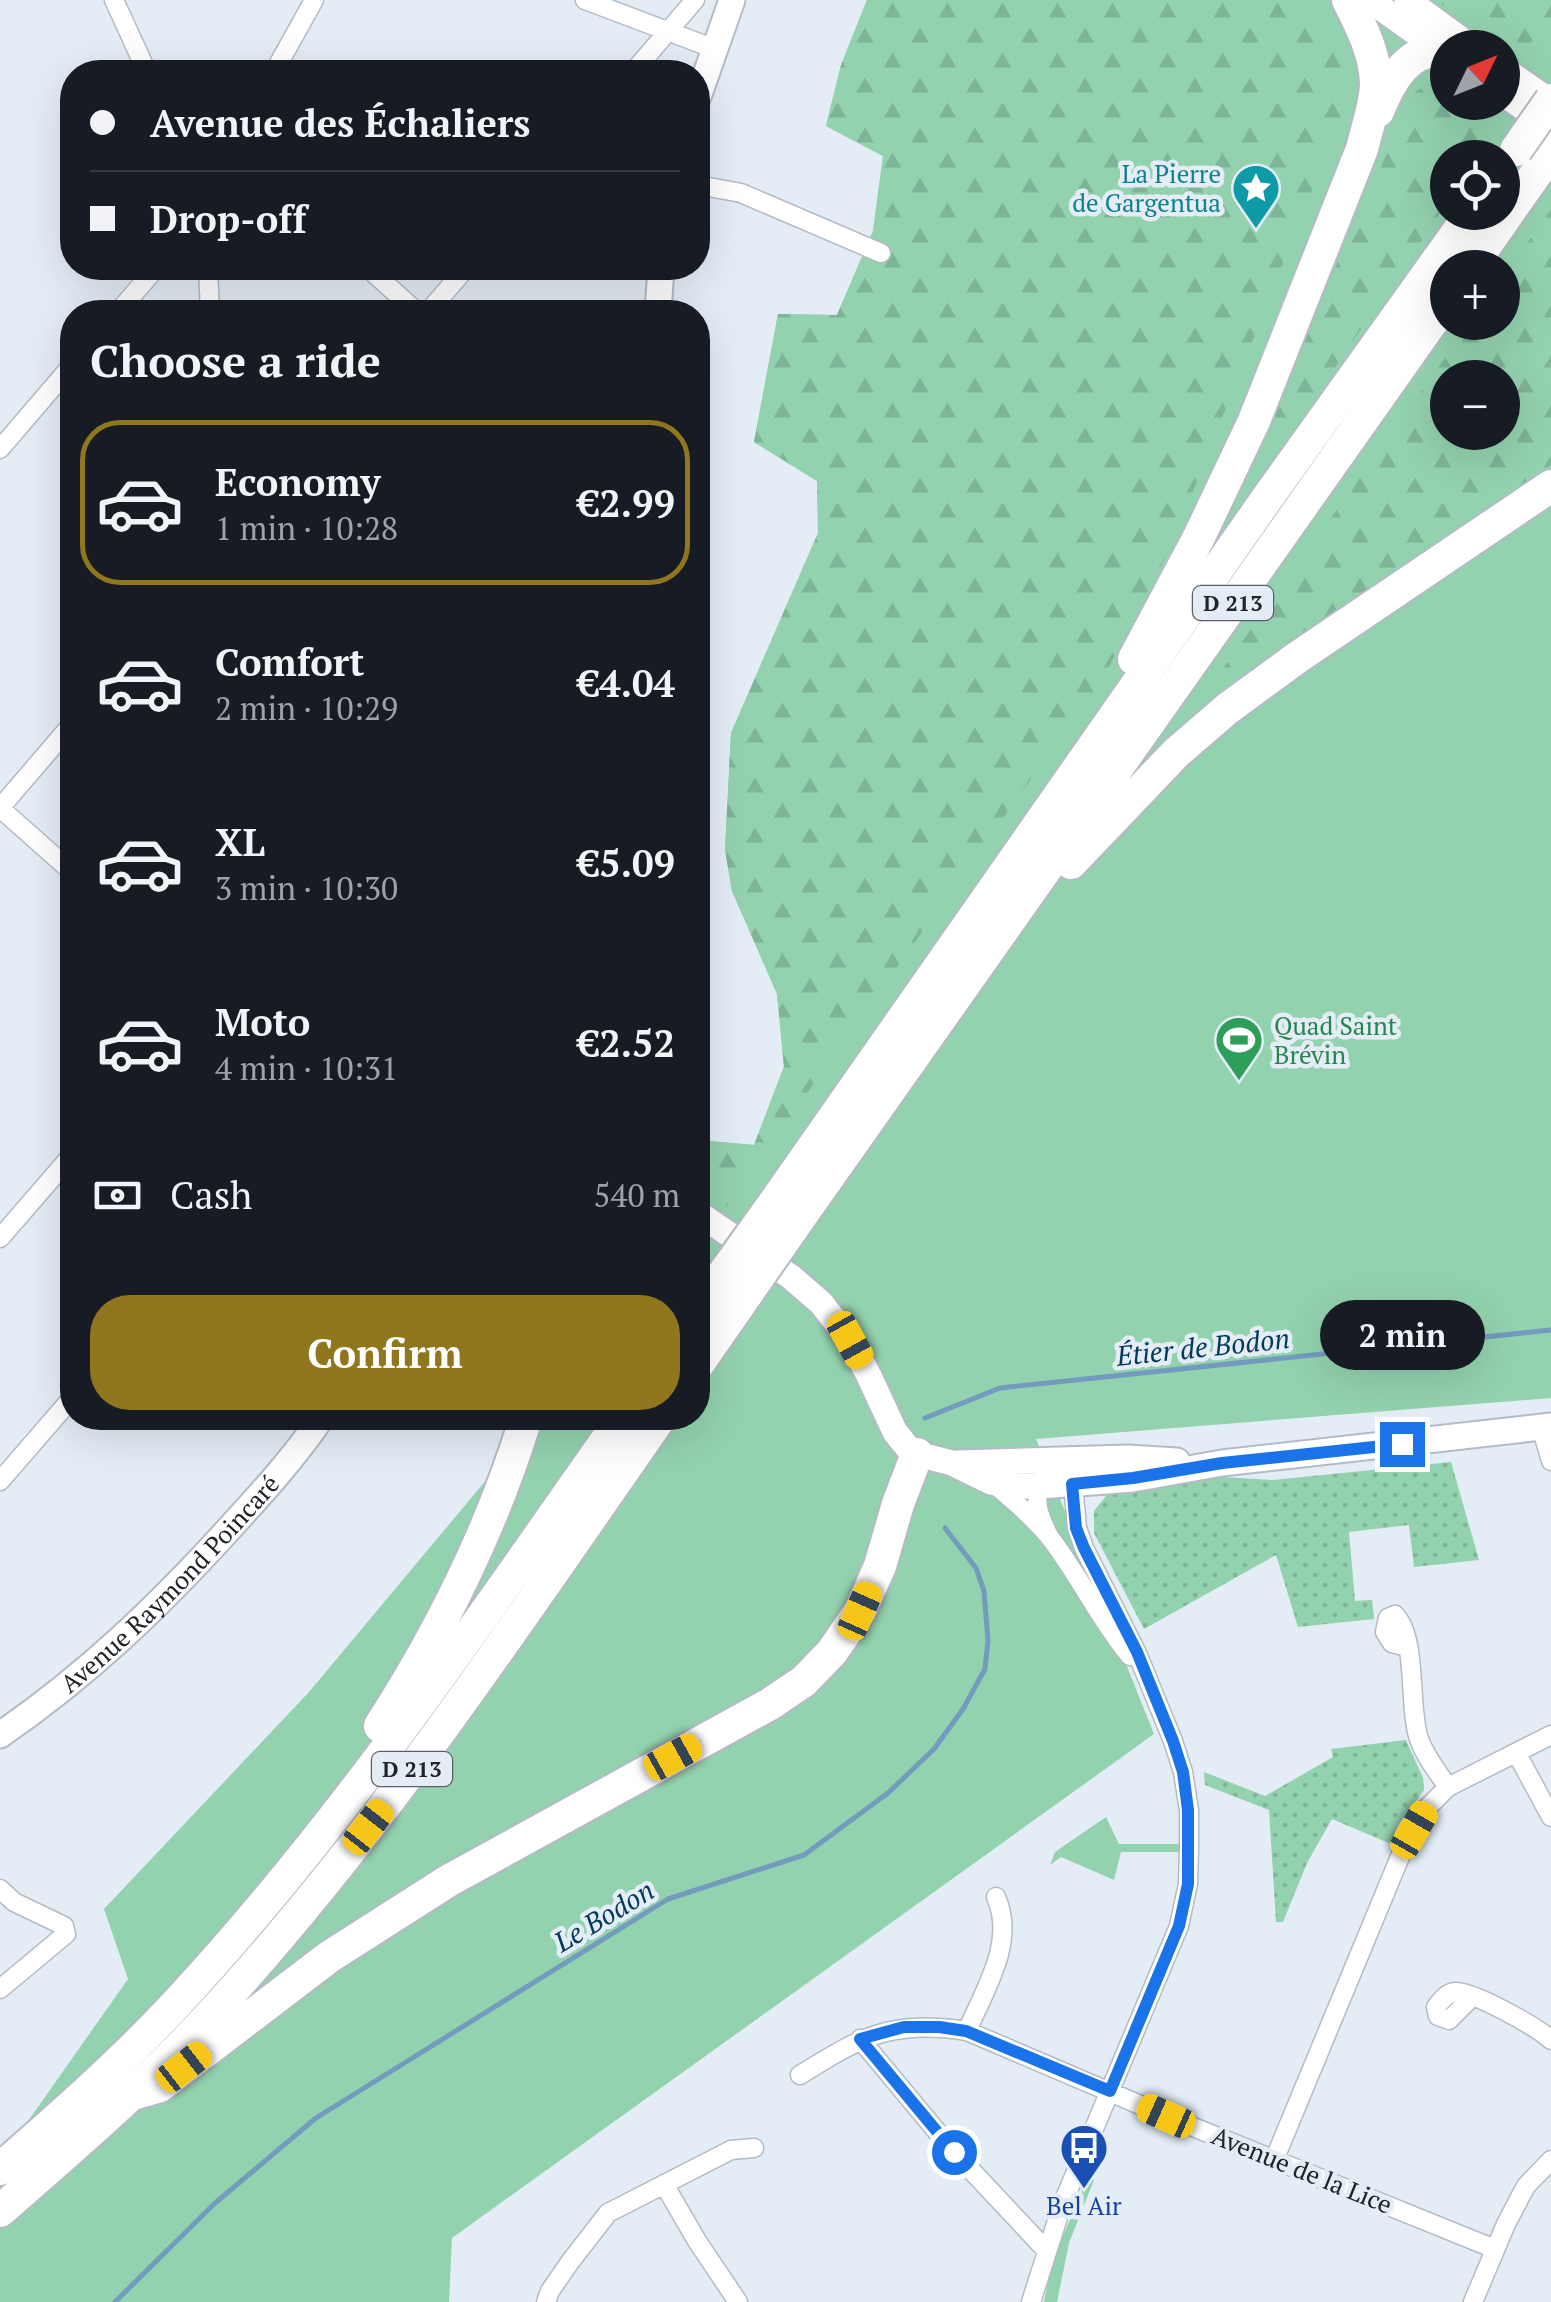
<!DOCTYPE html>
<html lang="en">
<head>
<meta charset="utf-8">
<style>
	:root { --surface:#171b24; --page:#242831; --text:#f1f3f6; --muted:#9ea1a6; --line:#363941; --accent:#90771d }
	body { margin:0; font-family:"PT Serif",serif; background:var(--page); color:var(--text); height:100vh; display:flex; flex-direction:column; font-size:38px; white-space:nowrap }
	* { box-sizing:border-box; margin:0 }
	p { font-size:32px; color:var(--muted) }
	.icon { flex:none; width:55px; height:55px; fill:none; stroke:currentColor; stroke-width:2; stroke-linecap:round; stroke-linejoin:round }
	.map { position:relative; flex:1; overflow:hidden }
	.panel { position:absolute; left:60px; top:300px; width:650px; height:1130px; display:flex; flex-direction:column; background:var(--surface); border-radius:40px; box-shadow:0 10px 40px #0002 }
	.panel>* { flex:none }
	.banner { position:absolute; left:60px; top:60px; width:650px; height:220px; border-radius:40px; box-shadow:0 10px 40px #0002; display:grid; align-content:center; height:220px; padding:0 30px; background:var(--surface) }
	.needle { width:65px; rotate:47deg }
	.buttons { position:absolute; left:1430px; top:30px; display:grid; gap:20px }
	.buttons a { display:grid; place-items:center; width:90px; height:90px; border-radius:50%; background:var(--surface); box-shadow:0 10px 40px #0002; font-size:50px }
	.end { position:absolute; width:45px; height:45px; margin:-22px; border:12px solid #1a73e8; background:#fff; box-shadow:0 0 0 5px #fff }
	.from { border-radius:50% }
	.bubble { position:absolute; height:70px; border-radius:35px; background:var(--surface); box-shadow:0 10px 40px #0002; font-size:32px; font-weight:700; line-height:70px; text-align:center }
	.car { position:absolute; width:30px; height:60px; margin:-30px -15px; border-radius:12px; box-shadow:0 0 8px 2px #0007; background:linear-gradient(#f5c518 24%,#345 0 40%,#f5c518 0 76%,#345 0 86%,#f5c518 0) }
	.banner b { display:flex; align-items:center; gap:35px; height:95px; font-size:38px }
	.banner b+b { border-top:2px solid var(--line) }
	.banner i { width:25px; height:25px; background:var(--text) }
	ul { padding:0; list-style:none }
	li { display:flex; align-items:center; gap:30px; height:165px; margin:0 20px 15px; padding:0 10px; border:5px solid transparent; border-radius:40px }
	li div { flex:1 }
	li b { display:block; font-size:38px }
	li em { font-style:normal; font-weight:700 }
	li.selected { border-color:var(--accent) }
	li>.icon { width:90px; height:90px; stroke-width:1.5 }
	h2 { padding:0 30px; font-size:45px; line-height:120px }
	.pay { display:flex; align-items:center; gap:25px; height:110px; padding:0 30px; font-size:38px }
	.pay p { margin-inline-start:auto }
	.primary-button { display:flex; gap:20px; margin-top:auto; padding:20px 30px }
	.primary-button a { flex:1; height:115px; border-radius:40px; background:var(--accent); color:#fff; font-size:40px; font-weight:700; line-height:115px; text-align:center }
	.map>svg:first-child { display:block }
	.grass { fill:#93d2af; fill-rule:evenodd }
	.forest { fill:url(#forest-firs); fill-rule:evenodd }
	.park { fill:url(#park-dots) }
	.lines { fill:none; stroke-linecap:round; stroke-linejoin:round }
	.stream { stroke:#739bbe; stroke-width:5 }
	.street-casing { stroke:#b3bbc4; stroke-width:21 }
	.secondary-casing { stroke:#b3bbc4; stroke-width:29 }
	.highway-casing { stroke:#b3bbc4; stroke-width:36 }
	.street { stroke:#fff; stroke-width:18 }
	.secondary { stroke:#fff; stroke-width:25 }
	.highway { stroke:#fff; stroke-width:32 }
	.highway-bridge-casing { stroke:#b3bbc4; stroke-width:36; stroke-linecap:butt }
	.highway-bridge { stroke:#fff; stroke-width:32 }
	.route { stroke:#1a73e8; stroke-width:12 }
	.labels { text-anchor:middle; stroke-width:9; stroke-linejoin:round; paint-order:stroke }
	.shield { fill:#e4edf6; stroke:#5b6065; stroke-width:2.5 }
	.shield-label { font-size:22px; font-weight:bold; fill:#202327 }
	.culture-label { font-size:25px; fill:#0d838f; stroke:#e4edf6; text-anchor:end }
	.leisure-label { font-size:25px; fill:#27864d; stroke:#e4edf6; text-anchor:start }
	.street-label { font-size:25px; fill:#202327; stroke:#e4edf6 }
	.transit-label { font-size:25px; fill:#164399; stroke:#e4edf6 }
	.water-label { font-size:28px; font-style:italic; fill:#00395e; stroke:#e4edf6 }
</style>
</head>
<body>
<div class="map">
<svg width="1551" height="2302" viewBox="0 0 1551 2302">
	<defs>
		<pattern id="forest-firs" width="22" height="20" patternUnits="userSpaceOnUse" patternTransform="scale(2.5)"><rect width="22" height="20" fill="#93d2af"/><path d="M5 1l3.5 6h-7zM16 11l3.5 6h-7z" fill="#7eb497"/></pattern>
		<pattern id="park-dots" width="8" height="8" patternUnits="userSpaceOnUse" patternTransform="scale(2.5)"><rect width="8" height="8" fill="#93d2af"/><path d="M2 2h.1M6 6h.1" fill="none" stroke="#7eb497" stroke-width="1.8" stroke-linecap="round"/></pattern>
	</defs>
	<rect width="100%" height="100%" fill="#e4edf6"/>
	<path class="grass" d="M867,0h684v1398l-515,41 118,295 -702,504 -3,64h-449v-146l7,-5 121,-172 -24,-70 205,-217 229,-274h160v-278l56,5 30,-79 -7,-72 -45,-103 -7,-41 6,-117 87,-200 -1,-52 -63,-39 24,-128 59,1 36,-84 10,-75 -57,-30 15,-61zM1448,48h54v54h-54zM1448,158h54v54h-54zM1448,268h54v54h-54zM1448,378h54v54h-54z
		M1106,1817l13,27h60v8h-58l-7,28 -53,-23 -11,8 5,-13z
		M1088,2177l6,3 -25,63 -12,59h-13l10,-52h3z"/>
	<path class="forest" d="M867,0h438l19,15 29,71 -180,456 -70,136 -377,529 -28,-19v-48l56,5 30,-78 -7,-73 -45,-103 -7,-41 6,-117 87,-200 -1,-52 -63,-39 24,-128 59,1 36,-84 10,-75 -57,-30 15,-61z
		M1435,0h116v20l-33,38z
		M1446,74l1,2 1,26 27,1 18,17 -17,37 -28,1 -1,45 -178,261 -6,-38 152,-334z
		M1551,209v256l-307,212 -22,-7 248,-347 32,-1 1,-45zM1448,378h54v54h-54z"/>
	<path class="park" d="M1451,1462l28,98 -65,7 -5,-42 -60,7 6,69 17,-1 2,19 -76,8 -22,-72 -132,74 -50,-96v-22l16,-20 8,-2 106,-12 49,3z
		M1406,1740l17,38 1,12 -26,35 -7,19 -59,-25 -25,44 -24,59h-7l-7,-112 -64,-25 -1,-13 61,24 68,-39 -2,-8z"/>
	<g class="lines">
		<path class="stream" d="M925,1418l75,-30 551,-58
			M115,2302l99,-98 102,-86 352,-219 136,-44 84,-62 46,-44 29,-40 22,-40 3,-28 -4,-50 -8,-23 -31,-40"/>
		<g class="street-casing">
			<path id="street" d="M114,0l33,72
				M585,0l130,49
				M274,72l40,-72
				M633,72l62,-72
				M698,185l43,8 140,60
				M208,268l2,44
				M368,268l49,44
				M118,312l38,-44
				M428,312l38,-44
				M0,449l72,-84
				M0,808l72,-84
				M0,808l72,64
				M0,1238l72,-83
				M1541,1427l10,34
				M1044,1475c-12,24 -6,39 5,61
				M0,1481l72,-83
				M995,1485c20,17 40,34 56,54 29,38 49,81 79,117
				M1407,1647l-15,-4 -7,-11 3,-14 7,-3c23,24 13,92 24,124 6,17 19,34 29,48
				M1517,1754l34,63
				M0,1889l14,13 50,24 2,8 -66,55
				M1472,1997l-23,23 -11,-4 -2,-9c5,-6 10,-14 19,-15 18,-1 82,35 96,48
				M967,2031c18,-42 49,-89 29,-134
				M860,2039l94,113 92,98
				M800,2075c63,-39 89,-55 167,-44l199,85 329,133
				M1275,2158l127,-306 25,-44 21,-21 103,-52
				M664,2184l33,57 41,61
				M546,2302l4,-11 20,-29 38,-49 123,-63 23,-2
				M1031,2302l31,-97 117,-279 9,-42 1,-36v-38l-6,-38 -10,-31 -36,-88 -53,-105 -7,-20 -4,-44 -6,-6
				M1473,2302l33,-78 20,-38 25,-26"/>
		</g>
		<g class="secondary-casing">
			<g id="secondary">
				<path d="M1370,0l77,55"/>
				<path d="M1407,0l66,48"/>
				<path d="M1502,68l49,34"/>
				<path d="M1502,93l49,34"/>
				<path d="M698,97l34,-97"/>
				<path d="M658,312l3,-44"/>
				<path d="M698,1213l93,64 30,26 29,37 19,36 26,56 13,16 9,6 35,9 39,19 20,4h28l94,-7 89,-16 329,-37"/>
				<path d="M958,1463l170,-5 49,3"/>
				<path id="s1" d="M0,1735c87,-60 157,-127 228,-205 33,-36 66,-72 93,-112"/>
			</g>
		</g>
		<g class="highway-casing">
			<path id="highway" d="M1378,111c12,-30 31,-66 70,-60
				M1470,268l81,-116
				M1134,659l65,-122 55,-116 108,-272c5,-21 13,-43 14,-64 0,-30 -15,-59 -28,-85
				M1071,863l105,-110 51,-44 71,-52 253,-171
				M779,1196l489,-699 204,-285
				M801,1216l647,-917
				M698,1311l26,-38
				M698,1364l50,-72
				M380,1726c61,-95 113,-201 146,-308
				M132,2094l28,-8 169,-129 119,-76 322,-177 34,-23 28,-29 28,-41 20,-45 18,-62 19,-50
				M0,2169c61,-53 122,-107 177,-166 167,-180 304,-385 445,-585
				M0,2211c70,-61 141,-122 205,-190 172,-185 311,-397 455,-603"/>
		</g>
		<use href="#street" class="street"/>
		<use href="#secondary" class="secondary"/>
		<use href="#highway" class="highway"/>
		<g class="highway-bridge-casing">
			<path id="highway-bridge" d="M1516,150l35,-50
				M724,1273l55,-77
				M748,1292l53,-76"/>
		</g>
		<use href="#highway-bridge" class="highway-bridge"/>
	</g>
	<g class="lines">
		<path class="route" d="M954,2152l-94,-113 44,-12h35l27,4 144,60 69,-165 9,-42v-74l-5,-38 -10,-31 -36,-89 -53,-104 -8,-20 -4,-44 61,-6 89,-15 180,-19"/>
	</g>
	<defs>
		<g id="sight-pin" transform="scale(2.5)"><path d="M0 17L-7.5 6A9.5 9.5 0 1 1 7.5 6Z" fill="#0f9aa8" stroke="#e4edf6"/><path d="M0-6L1.8-2.2L6-1.7L2.9 1.2L3.7 5.4L0 3.3L-3.7 5.4L-2.9 1.2L-6-1.7L-1.8-2.2Z" fill="#fff"/></g>
		<g id="stadium-pin" transform="scale(2.5)"><path d="M0 17L-7.5 6A9.5 9.5 0 1 1 7.5 6Z" fill="#2e9e5b" stroke="#e4edf6"/><path d="M0-5a6.5 5 0 1 0 0 10a6.5 5 0 1 0 0-10ZM-3.5-1.8h7v3.6h-7Z" fill="#fff"/></g>
		<g id="bus-pin" transform="scale(2.5)"><path d="M0 17L-7.5 6A9.5 9.5 0 1 1 7.5 6Z" fill="#1a4fb4" stroke="#e4edf6"/><path d="M-5-6H5V4H4V6H2V4H-2V6H-4V4H-5ZM-3.5-4V0h7V-4ZM-3.5 1.2v1.5H-2V1.2ZM2 1.2v1.5H3.5V1.2Z" fill="#fff"/></g>
	</defs>
	<g fill-rule="evenodd">
		<use href="#sight-pin" x="1256" y="188"/>
		<use href="#stadium-pin" x="1239" y="1040"/>
		<use href="#bus-pin" x="1084" y="2148"/>
	</g>
	<g class="labels">
		<g class="shield">
			<rect x="1193" y="586" width="80" height="34" rx="8"/>
			<rect x="372" y="1752" width="80" height="34" rx="8"/>
		</g>
		<g class="shield-label">
			<text x="1233" y="611">D 213</text>
			<text x="412" y="1777">D 213</text>
		</g>
		<g class="culture-label">
			<text x="1221" y="183">La Pierre<tspan x="1221" dy="29">de Gargentua</tspan></text>
		</g>
		<g class="leisure-label">
			<text x="1274" y="1035">Quad Saint<tspan x="1274" dy="29">Brévin</tspan></text>
		</g>
		<g class="street-label">
			<text dy="9" stroke="none"><textPath href="#s1" startOffset="228">Avenue Raymond Poincaré</textPath></text>
			<text transform="translate(1302 2170) rotate(22)" y="9">Avenue de la Lice</text>
		</g>
		<g class="transit-label">
			<text x="1084" y="2215">Bel Air</text>
		</g>
		<g class="water-label">
			<text transform="translate(1203 1347) rotate(-6)" y="10">Étier de Bodon</text>
			<text transform="translate(604 1916) rotate(-31)" y="10">Le Bodon</text>
		</g>
	</g>
</svg>
<div class="buttons">
<a><svg class="needle" viewBox="-14 -14 28 28"><path d="M0-13l5 13h-10z" fill="#e53935"/><path d="M0 13l5-13h-10z" fill="#9ea1a6"/></svg></a>
<a><svg class="icon" aria-label="locate" viewBox="0 0 24 24"><circle cx="12" cy="12" r="6"/><path d="M12 2v4M12 18v4M2 12h4M18 12h4"/></svg></a>
<a>+</a>
<a>−</a>
</div>
<i class="end from" style="left:954px;top:2152px"></i>
<i class="end" style="left:1402px;top:1444px"></i>
<div class="bubble" style="left:1320px;top:1300px;width:165px">2 min</div>
<i class="car" style="left:850px;top:1340px;rotate:151deg"></i>
<i class="car" style="left:860px;top:1611px;rotate:24deg"></i>
<i class="car" style="left:673px;top:1757px;rotate:61deg"></i>
<i class="car" style="left:368px;top:1827px;rotate:38deg"></i>
<i class="car" style="left:1414px;top:1830px;rotate:30deg"></i>
<i class="car" style="left:184px;top:2067px;rotate:52deg"></i>
<i class="car" style="left:1166px;top:2116px;rotate:294deg"></i>
<div class="banner">
<b><i class="from"></i>Avenue des Échaliers</b>
<b><i></i>Drop-off</b>
</div>
<section class="panel">
<h2>Choose a ride</h2>
<ul>
<li class="selected"><svg class="icon" aria-label="car" viewBox="0 0 24 24"><path d="M5 17H2v-5l4-1 3-4h7l3 4 3 1v5h-3M9 17h6M6 11h13"/><circle cx="7" cy="17" r="2"/><circle cx="17" cy="17" r="2"/></svg><div><b>Economy</b><p>1 min · 10:28</p></div><em>€2.99</em></li>
<li><svg class="icon" aria-label="car" viewBox="0 0 24 24"><path d="M5 17H2v-5l4-1 3-4h7l3 4 3 1v5h-3M9 17h6M6 11h13"/><circle cx="7" cy="17" r="2"/><circle cx="17" cy="17" r="2"/></svg><div><b>Comfort</b><p>2 min · 10:29</p></div><em>€4.04</em></li>
<li><svg class="icon" aria-label="car" viewBox="0 0 24 24"><path d="M5 17H2v-5l4-1 3-4h7l3 4 3 1v5h-3M9 17h6M6 11h13"/><circle cx="7" cy="17" r="2"/><circle cx="17" cy="17" r="2"/></svg><div><b>XL</b><p>3 min · 10:30</p></div><em>€5.09</em></li>
<li><svg class="icon" aria-label="car" viewBox="0 0 24 24"><path d="M5 17H2v-5l4-1 3-4h7l3 4 3 1v5h-3M9 17h6M6 11h13"/><circle cx="7" cy="17" r="2"/><circle cx="17" cy="17" r="2"/></svg><div><b>Moto</b><p>4 min · 10:31</p></div><em>€2.52</em></li>
</ul>
<div class="pay"><svg class="icon" aria-label="cash" viewBox="0 0 24 24"><path d="M3 7h18v10H3z"/><circle cx="12" cy="12" r="2"/></svg>Cash<p>540 m</p></div>
<div class="primary-button"><a>Confirm</a></div>
</section>
</div>
</body>
</html>
